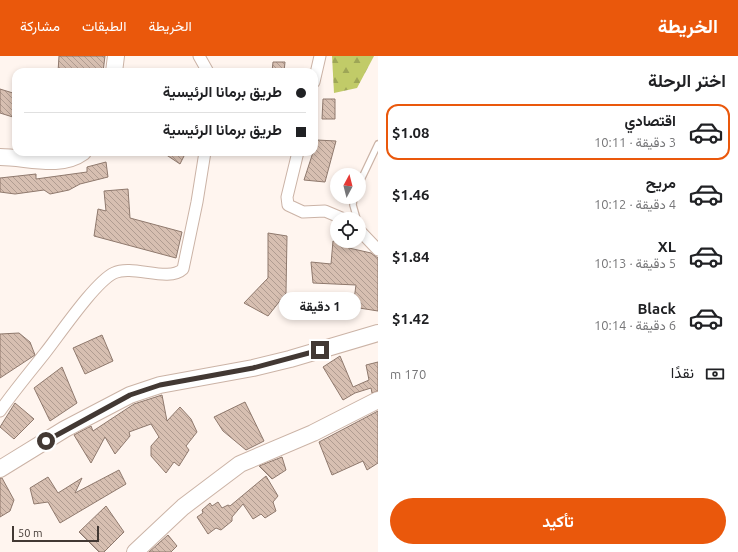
<!DOCTYPE html>
<html lang="ar">
<head>
<meta charset="utf-8">
<style>
	:root { --surface:#fff; --page:#f2f2f2; --text:#202124; --muted:#757577; --line:#e0e0e0; --accent:#ea580c }
	body { margin:0; font-family:Ubuntu,Vazirmatn,sans-serif; background:var(--page); color:var(--text); direction:rtl; height:100vh; display:flex; flex-direction:column; font-size:15px; white-space:nowrap }
	* { box-sizing:border-box; margin:0 }
	p { font-size:13px; color:var(--muted) }
	.icon { flex:none; width:22px; height:22px; fill:none; stroke:currentColor; stroke-width:2; stroke-linecap:round; stroke-linejoin:round }
	.map { position:relative; flex:1; overflow:hidden; direction:ltr }
	.panel { display:flex; flex-direction:column; background:var(--surface); width:360px }
	.panel>* { flex:none }
	.hud { position:absolute; left:12px; top:12px; width:306px; height:88px; border-radius:12px; box-shadow:0 2px 6px #0003; direction:rtl; display:grid; align-content:center; height:88px; padding:0 12px; background:var(--surface) }
	.needle { width:26px; rotate:7deg }
	.buttons { position:absolute; left:330px; top:112px; display:grid; gap:8px }
	.buttons a { display:grid; place-items:center; width:36px; height:36px; border-radius:50%; background:var(--surface); box-shadow:0 2px 6px #0003; font-size:20px }
	.scale { position:absolute; left:12px; bottom:10px; width:87px; box-sizing:border-box; padding-left:4px; border:2px solid #423833; border-top:0; font-size:11px; line-height:14px; white-space:nowrap; color:#423833; -webkit-text-stroke:3px #fff5ef; paint-order:stroke }
	.end { position:absolute; width:18px; height:18px; margin:-9px; border:5px solid #423833; background:#fff; box-shadow:0 0 0 2px #fff }
	.from { border-radius:50% }
	.bubble { position:absolute; height:28px; border-radius:14px; background:var(--surface); box-shadow:0 2px 6px #0003; font-size:13px; font-weight:700; line-height:28px; text-align:center; direction:rtl }
	.hud b { display:flex; align-items:center; gap:14px; height:38px; font-size:15px }
	.hud b+b { border-top:1px solid var(--line) }
	.hud i { width:10px; height:10px; background:var(--text) }
	ul { padding:0; list-style:none }
	li { display:flex; align-items:center; gap:12px; height:56px; margin:0 8px 6px; padding:0 4px; border:2px solid transparent; border-radius:12px }
	li div { flex:1 }
	li b { display:block; font-size:15px }
	li em { font-style:normal; font-weight:700 }
	li.current { border-color:var(--accent) }
	li>.icon { width:36px; height:36px; stroke-width:1.5 }
	h2 { padding:0 12px; font-size:18px; line-height:48px }
	.pay { display:flex; align-items:center; gap:10px; height:44px; padding:0 12px; font-size:15px }
	.pay p { margin-inline-start:auto }
	.primary-button { display:flex; gap:8px; margin-top:auto; padding:8px 12px }
	.primary-button a { flex:1; height:46px; border-radius:24px; background:var(--accent); color:#fff; font-size:16px; font-weight:700; line-height:46px; text-align:center }
	header { display:flex; align-items:center; gap:24px; box-sizing:border-box; height:56px; padding:0 20px; background:var(--accent); color:#fff }
	header strong { font-size:19px }
	nav { display:flex; gap:22px; margin-inline-start:auto; font-size:14px }
	main { display:flex; flex:1; min-height:0 }
	.map>svg:first-child { display:block }
	.forest { fill:url(#forest-firs) }
	.building { fill:url(#building-back-hatch); stroke:#8f796d }
	.lines { fill:none; stroke-linecap:round; stroke-linejoin:round }
	.lane-casing { stroke:#cbb3a6; stroke-width:8 }
	.street-casing { stroke:#cbb3a6; stroke-width:13 }
	.secondary-casing { stroke:#cbb3a6; stroke-width:18 }
	.lane { stroke:#fff; stroke-width:5.5 }
	.street { stroke:#fff; stroke-width:11 }
	.secondary { stroke:#fff; stroke-width:16 }
	.route { stroke:#423833; stroke-width:5 }
</style>
</head>
<body>
<header>
<strong>الخريطة</strong>
<nav><a>الخريطة</a><a>الطبقات</a><a>مشاركة</a></nav>
</header>
<main>
<section class="panel">
<h2>اختر الرحلة</h2>
<ul>
<li class="current"><svg class="icon" aria-label="car" viewBox="0 0 24 24"><path d="M5 17H2v-5l4-1 3-4h7l3 4 3 1v5h-3M9 17h6M6 11h13"/><circle cx="7" cy="17" r="2"/><circle cx="17" cy="17" r="2"/></svg><div><b>اقتصادي</b><p>3 دقيقة · 10:11</p></div><em>$1.08</em></li>
<li><svg class="icon" aria-label="car" viewBox="0 0 24 24"><path d="M5 17H2v-5l4-1 3-4h7l3 4 3 1v5h-3M9 17h6M6 11h13"/><circle cx="7" cy="17" r="2"/><circle cx="17" cy="17" r="2"/></svg><div><b>مريح</b><p>4 دقيقة · 10:12</p></div><em>$1.46</em></li>
<li><svg class="icon" aria-label="car" viewBox="0 0 24 24"><path d="M5 17H2v-5l4-1 3-4h7l3 4 3 1v5h-3M9 17h6M6 11h13"/><circle cx="7" cy="17" r="2"/><circle cx="17" cy="17" r="2"/></svg><div><b>XL</b><p>5 دقيقة · 10:13</p></div><em>$1.84</em></li>
<li><svg class="icon" aria-label="car" viewBox="0 0 24 24"><path d="M5 17H2v-5l4-1 3-4h7l3 4 3 1v5h-3M9 17h6M6 11h13"/><circle cx="7" cy="17" r="2"/><circle cx="17" cy="17" r="2"/></svg><div><b>Black</b><p>6 دقيقة · 10:14</p></div><em>$1.42</em></li>
</ul>
<div class="pay"><svg class="icon" aria-label="cash" viewBox="0 0 24 24"><path d="M3 7h18v10H3z"/><circle cx="12" cy="12" r="2"/></svg>نقدًا<p>170 m</p></div>
<div class="primary-button"><a>تأكيد</a></div>
</section>
<div class="map">
<svg width="378" height="496" viewBox="0 0 378 496">
	<defs>
		<pattern id="forest-firs" width="22" height="20" patternUnits="userSpaceOnUse"><rect width="22" height="20" fill="#c1cb68"/><path d="M5 1l3.5 6h-7zM16 11l3.5 6h-7z" fill="#9ea656"/></pattern>
		<pattern id="building-back-hatch" width="6" height="6" patternUnits="userSpaceOnUse"><rect width="6" height="6" fill="#d7bfb1"/><path d="M-1 5l2 2M0 0l6 6M5-1l2 2" fill="none" stroke="#b09c91"/></pattern>
	</defs>
	<rect width="100%" height="100%" fill="#fff5ef"/>
	<path class="forest" d="M332,0h42l-17,32 -23,5z"/>
	<path class="building" d="M59,0h46l-2,16h-45z
		M273,6h12l-1,10h-12z
		M0,33l16,5v24l-16,-5z
		M323,43h12v20h-13z
		M317,84l19,1 -11,41 -21,-2z
		M162,96h24l-6,12z
		M106,106l2,15 -28,7 -11,6 -19,4 -6,-4 -29,4 -15,-2v-14l36,-4v5l51,-7v-5z
		M128,133l2,29 52,14 -6,26 -82,-22 4,-27 8,2 -2,-20z
		M268,177l19,3 -1,57 -18,23 -24,-13 24,-25z
		M333,185h17l-1,7 22,5 7,5v53l-25,-4 3,-22 -43,-2 -2,-21 20,2z
		M19,277l11,9 5,13 -35,23v-44z
		M102,279l11,26 -28,13 -12,-26z
		M340,300l13,31 16,-7 -3,-15 12,-3v29l-6,2 -1,-5 -16,5 -12,7 -20,-33z
		M62,311l15,36 -27,18 -16,-33z
		M162,339l5,26 13,-14 11,12 6,13 -11,14 3,4 -10,16 -5,-4 -8,11 -15,-17v-10l8,-9 -8,-13 -22,8 1,4 -15,18 -10,-17 -14,26 -17,-28 17,-9 2,5 41,-27z
		M245,346l19,39 -18,9 -23,-19 -9,-14z
		M15,347l19,16 -20,20 -14,-12z
		M378,355v52l-11,7 -4,-9 -31,14 -13,-33z
		M282,401l4,13 -14,9 -13,-13z
		M119,414l7,14 -66,39 -12,-21 -14,2 -4,-16 18,-11 10,16 24,-15 -7,15z
		M266,420l12,20 -5,6 3,9 -11,7 -4,-4 -8,5 -10,-15 -11,13v4l-11,9 -5,-2 -8,6 -11,-17 6,-4 -1,-3 8,-7 2,3 6,-4 4,6 6,-3 2,1z
		M0,422h2l12,22 -4,11 -10,6z
		M106,450l18,26 -20,20h-5l-20,-20z
		M168,479l9,11 -6,6h-22z"/>
	<g class="lines">
		<g class="lane-casing">
			<path id="lane" d="M359,128l19,-40
				M354,141l-1,8 4,14"/>
		</g>
		<g class="street-casing">
			<path id="street" d="M199,0l9,16
				M314,26l6,-26
				M298,96l-11,45 1,8 15,7 22,-1 19,8
				M359,174l19,20
				M0,355c14,-20 30,-39 45,-58 15,-19 50,-71 69,-80 19,-9 54,10 69,-4l14,-67 8,-50"/>
		</g>
		<g class="secondary-casing">
			<path id="secondary" d="M114,16l2,-16
				M0,101c27,0 60,12 83,-5
				M0,413l65,-40 65,-34 30,-10 93,-17 37,-9 88,-26
				M135,496l48,-45 57,-43 73,-31 65,-33"/>
		</g>
		<use href="#lane" class="lane"/>
		<use href="#street" class="street"/>
		<use href="#secondary" class="secondary"/>
	</g>
	<g class="lines">
		<path class="route" d="M46,385l84,-46 30,-10 93,-17 67,-18"/>
	</g>
</svg>
<div class="buttons">
<a><svg class="needle" viewBox="-14 -14 28 28"><path d="M0-13l5 13h-10z" fill="#e53935"/><path d="M0 13l5-13h-10z" fill="#757577"/></svg></a>
<a><svg class="icon" aria-label="locate" viewBox="0 0 24 24"><circle cx="12" cy="12" r="6"/><path d="M12 2v4M12 18v4M2 12h4M18 12h4"/></svg></a>
</div>
<div class="scale">50 m</div>
<i class="end from" style="left:46px;top:385px"></i>
<i class="end" style="left:320px;top:294px"></i>
<div class="bubble" style="left:279px;top:236px;width:82px">1 دقيقة</div>
<div class="hud">
<b><i class="from"></i>طريق برمانا الرئيسية</b>
<b><i></i>طريق برمانا الرئيسية</b>
</div>
</div>
</main>
</body>
</html>
